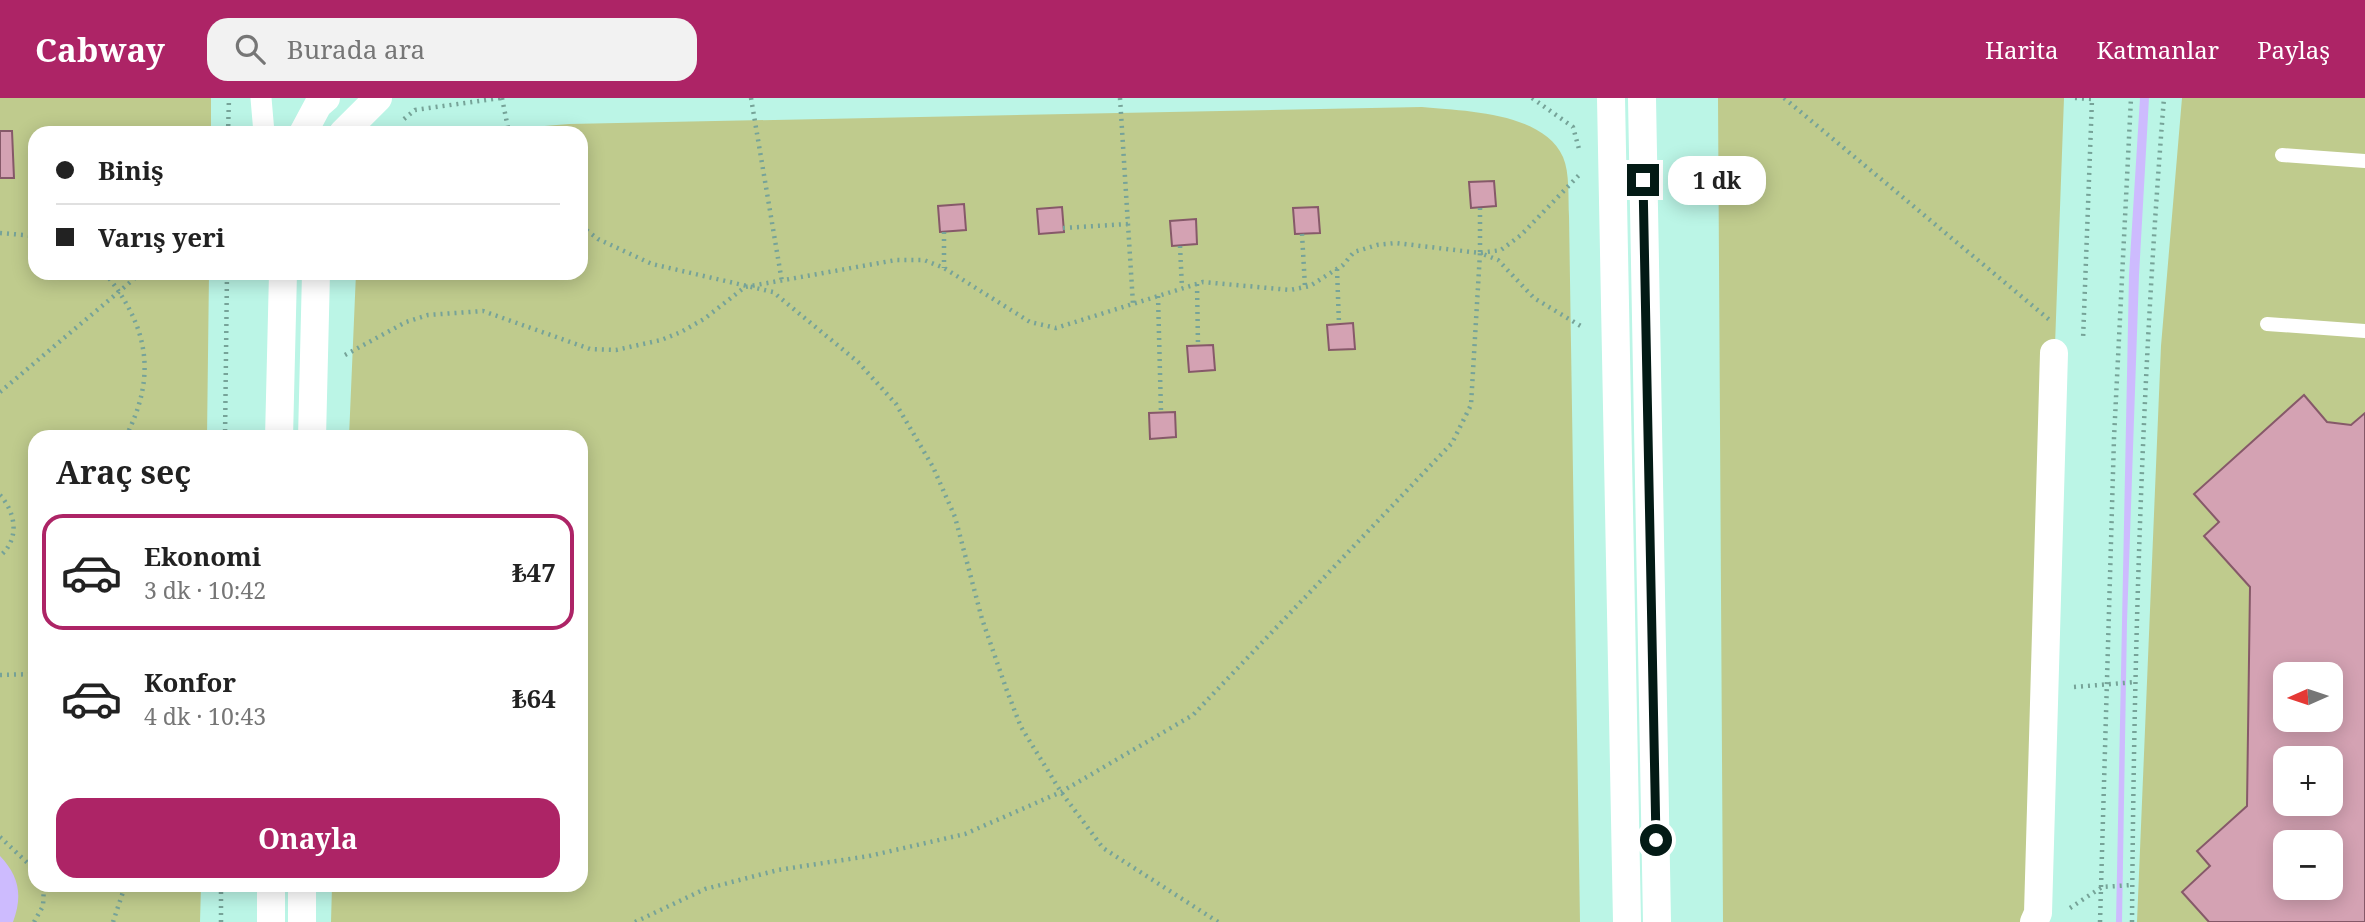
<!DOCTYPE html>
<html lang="tr">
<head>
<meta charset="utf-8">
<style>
	:root { --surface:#fff; --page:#f2f2f2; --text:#222; --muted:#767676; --line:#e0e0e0; --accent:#ad2466 }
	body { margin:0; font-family:"Noto Serif",serif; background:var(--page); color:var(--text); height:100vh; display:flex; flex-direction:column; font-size:26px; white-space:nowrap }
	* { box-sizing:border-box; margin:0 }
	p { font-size:23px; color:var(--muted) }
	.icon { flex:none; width:38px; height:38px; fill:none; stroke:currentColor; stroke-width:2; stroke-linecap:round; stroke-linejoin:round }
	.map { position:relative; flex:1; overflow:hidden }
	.panel { position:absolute; left:28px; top:332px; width:560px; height:462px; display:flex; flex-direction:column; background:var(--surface); border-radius:21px; box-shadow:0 4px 18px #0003 }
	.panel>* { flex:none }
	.banner { position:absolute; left:28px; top:28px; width:560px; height:154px; border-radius:21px; box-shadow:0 4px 18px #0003; display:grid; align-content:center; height:154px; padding:0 28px; background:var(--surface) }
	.needle { width:46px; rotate:267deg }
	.buttons { position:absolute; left:2273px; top:564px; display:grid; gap:14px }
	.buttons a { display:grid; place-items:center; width:70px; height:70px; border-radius:14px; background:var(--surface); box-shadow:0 4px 18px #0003; font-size:35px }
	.end { position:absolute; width:32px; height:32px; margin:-16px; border:9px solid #031a15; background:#fff; box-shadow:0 0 0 4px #fff }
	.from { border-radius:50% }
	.bubble { position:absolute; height:49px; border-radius:21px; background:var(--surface); box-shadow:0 4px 18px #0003; font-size:23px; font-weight:700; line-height:49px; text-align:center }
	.banner b { display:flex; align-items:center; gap:24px; height:66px; font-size:26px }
	.banner b+b { border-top:2px solid var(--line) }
	.banner i { width:18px; height:18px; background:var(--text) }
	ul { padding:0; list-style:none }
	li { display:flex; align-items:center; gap:21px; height:116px; margin:0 14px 10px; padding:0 14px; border:4px solid transparent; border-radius:21px }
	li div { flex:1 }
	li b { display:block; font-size:26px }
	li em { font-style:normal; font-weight:700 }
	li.selected { border-color:var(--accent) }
	li>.icon { width:63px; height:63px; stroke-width:1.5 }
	h2 { padding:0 28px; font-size:32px; line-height:84px }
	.primary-button { display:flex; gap:14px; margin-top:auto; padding:14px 28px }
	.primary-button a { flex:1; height:80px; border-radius:21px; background:var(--accent); color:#fff; font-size:28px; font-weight:700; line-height:80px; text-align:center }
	header { display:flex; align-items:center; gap:42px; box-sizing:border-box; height:98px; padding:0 35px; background:var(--accent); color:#fff }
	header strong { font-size:33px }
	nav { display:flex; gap:38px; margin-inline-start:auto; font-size:24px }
	.search { width:490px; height:63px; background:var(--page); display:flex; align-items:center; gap:18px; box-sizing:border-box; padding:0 24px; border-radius:21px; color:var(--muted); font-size:26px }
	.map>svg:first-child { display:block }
	.green { fill:#bfcb8d; fill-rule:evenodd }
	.water { fill:#cdbbfe }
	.building { fill:#d4a2b3; stroke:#865969; stroke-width:2; fill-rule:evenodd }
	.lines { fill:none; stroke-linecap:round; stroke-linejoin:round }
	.path { stroke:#76a398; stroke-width:4.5; stroke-dasharray:2 5; stroke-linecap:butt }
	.service { stroke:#fff; stroke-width:14 }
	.pedestrian { stroke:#fff; stroke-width:21 }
	.minor { stroke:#fff; stroke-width:28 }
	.route { stroke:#031a15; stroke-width:9 }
</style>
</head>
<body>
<header>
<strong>Cabway</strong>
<div class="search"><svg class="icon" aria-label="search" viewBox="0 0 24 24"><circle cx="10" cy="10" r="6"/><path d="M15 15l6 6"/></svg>Burada ara</div>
<nav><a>Harita</a><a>Katmanlar</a><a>Paylaş</a></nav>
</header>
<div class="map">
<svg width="2365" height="824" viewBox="0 0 2365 824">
	<rect width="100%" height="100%" fill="#bbf5e6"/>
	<path class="green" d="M0,0h211v35h-176v140h174l-2,164 -172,1v448h166l-1,36h-200z
		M1718,0h346l-30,824h-311z
		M2182,0h183v824h-228l24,-576zM2286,576h45v45h-45zM2286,660h45v45h-45zM2286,744h45v45h-45z
		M1422,9c42,4 121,5 141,50 7,16 5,42 6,59l11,706h-1249l1,-36h249v-448l-232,-1 7,-164h225v-140h-122l110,-9z"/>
	<path class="water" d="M2140,0h9l-10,177 -12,347 -5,300h-6l13,-647z
		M0,758c19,20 23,39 13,66h-13z"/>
	<path class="building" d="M0,33h12l2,47h-14z
		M1494,83l2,25 -25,2 -2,-26z
		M964,106l2,26 -26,2 -2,-26z
		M1062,109l2,25 -25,2 -2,-25z
		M1318,109l2,26 -25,1 -2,-26z
		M1196,121l1,25 -25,2 -2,-25z
		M1353,225l2,26 -26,1 -2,-25z
		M1213,247l2,25 -26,2 -2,-26z
		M2304,297l23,27 24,3 14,-12v509h-156l-27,-30 28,-26 -13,-15 50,-45 3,-219 -46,-51 15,-14 -25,-28zM2286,576h45v45h-45zM2286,660h45v45h-45zM2286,744h45v45h-45z
		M1175,314l1,25 -26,2 -1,-26z"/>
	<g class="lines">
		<path class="path" d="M502,0l7,35
			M751,0l31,184
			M1120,0l13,206
			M1532,0l41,29 6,22
			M1784,0l268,224
			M2075,0l17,1 -9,241
			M404,21l11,-9 85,-12
			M228,35l1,-35
			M1480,110v45
			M581,128l17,13 54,25 121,28 85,70 38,42 37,63 22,50 27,102 25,72 14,36 40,65 42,56 115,74
			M1063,130l65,-4
			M944,134v36
			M0,135l35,3
			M1302,136l3,53
			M1180,148l2,42
			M1337,171l2,55
			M105,175c43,53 53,102 20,165
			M1197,186l1,61
			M1158,198l3,116
			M345,257l61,-33 22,-7 55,-4 107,38 26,1 45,-10 20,-8 23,-13 41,-32 151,-27h28l20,8 86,54 26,6 147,-46 87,8 20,-4 33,-21 11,-13 23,-7 19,-2 84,10 21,-3 20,-15 61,-63
			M0,294l141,-119
			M225,340l2,-165
			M0,397c16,18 20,44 0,61
			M0,577l35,-1
			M2074,589l62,-5
			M0,739l35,33
			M2070,810l32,-21 30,-2
			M34,824l9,-16 1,-20
			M113,824l12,-36
			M221,824v-36
			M635,824l70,-33 73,-19 91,-14 96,-22 96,-42 132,-77 259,-272 19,-38 9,-152 18,7 36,38 50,30
			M2100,824l14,-484 17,-340
			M2132,824c2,-275 10,-550 32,-824"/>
		<path class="service" d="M2282,57l83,6
			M2267,226l98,7"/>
		<path class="pedestrian" d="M261,0l3,35"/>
		<path class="minor" d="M1611,0l16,824
			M1642,0l15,824
			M303,35l15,-28 8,-7
			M343,35l35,-35
			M279,340l4,-165
			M312,340l4,-165
			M271,824v-36
			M302,824v-36
			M2034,824l4,-9 16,-560"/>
	</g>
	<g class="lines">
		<path class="route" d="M1643,82l13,660"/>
	</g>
</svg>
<div class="buttons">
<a><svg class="needle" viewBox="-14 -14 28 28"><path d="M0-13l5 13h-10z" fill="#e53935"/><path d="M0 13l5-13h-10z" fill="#767676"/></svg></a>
<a>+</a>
<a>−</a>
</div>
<i class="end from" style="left:1656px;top:742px"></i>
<i class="end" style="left:1643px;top:82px"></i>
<div class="bubble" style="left:1668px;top:58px;width:98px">1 dk</div>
<div class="banner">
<b><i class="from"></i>Biniş</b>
<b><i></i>Varış yeri</b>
</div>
<section class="panel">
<h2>Araç seç</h2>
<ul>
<li class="selected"><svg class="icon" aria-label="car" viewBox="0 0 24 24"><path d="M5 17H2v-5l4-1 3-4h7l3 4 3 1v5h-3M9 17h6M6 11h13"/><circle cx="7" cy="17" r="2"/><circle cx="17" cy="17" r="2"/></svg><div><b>Ekonomi</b><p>3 dk · 10:42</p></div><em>₺47</em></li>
<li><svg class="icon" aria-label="car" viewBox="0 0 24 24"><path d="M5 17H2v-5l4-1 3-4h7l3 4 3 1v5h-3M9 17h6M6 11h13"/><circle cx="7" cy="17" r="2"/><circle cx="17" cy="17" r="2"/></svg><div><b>Konfor</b><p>4 dk · 10:43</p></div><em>₺64</em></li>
</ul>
<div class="primary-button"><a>Onayla</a></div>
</section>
</div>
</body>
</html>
